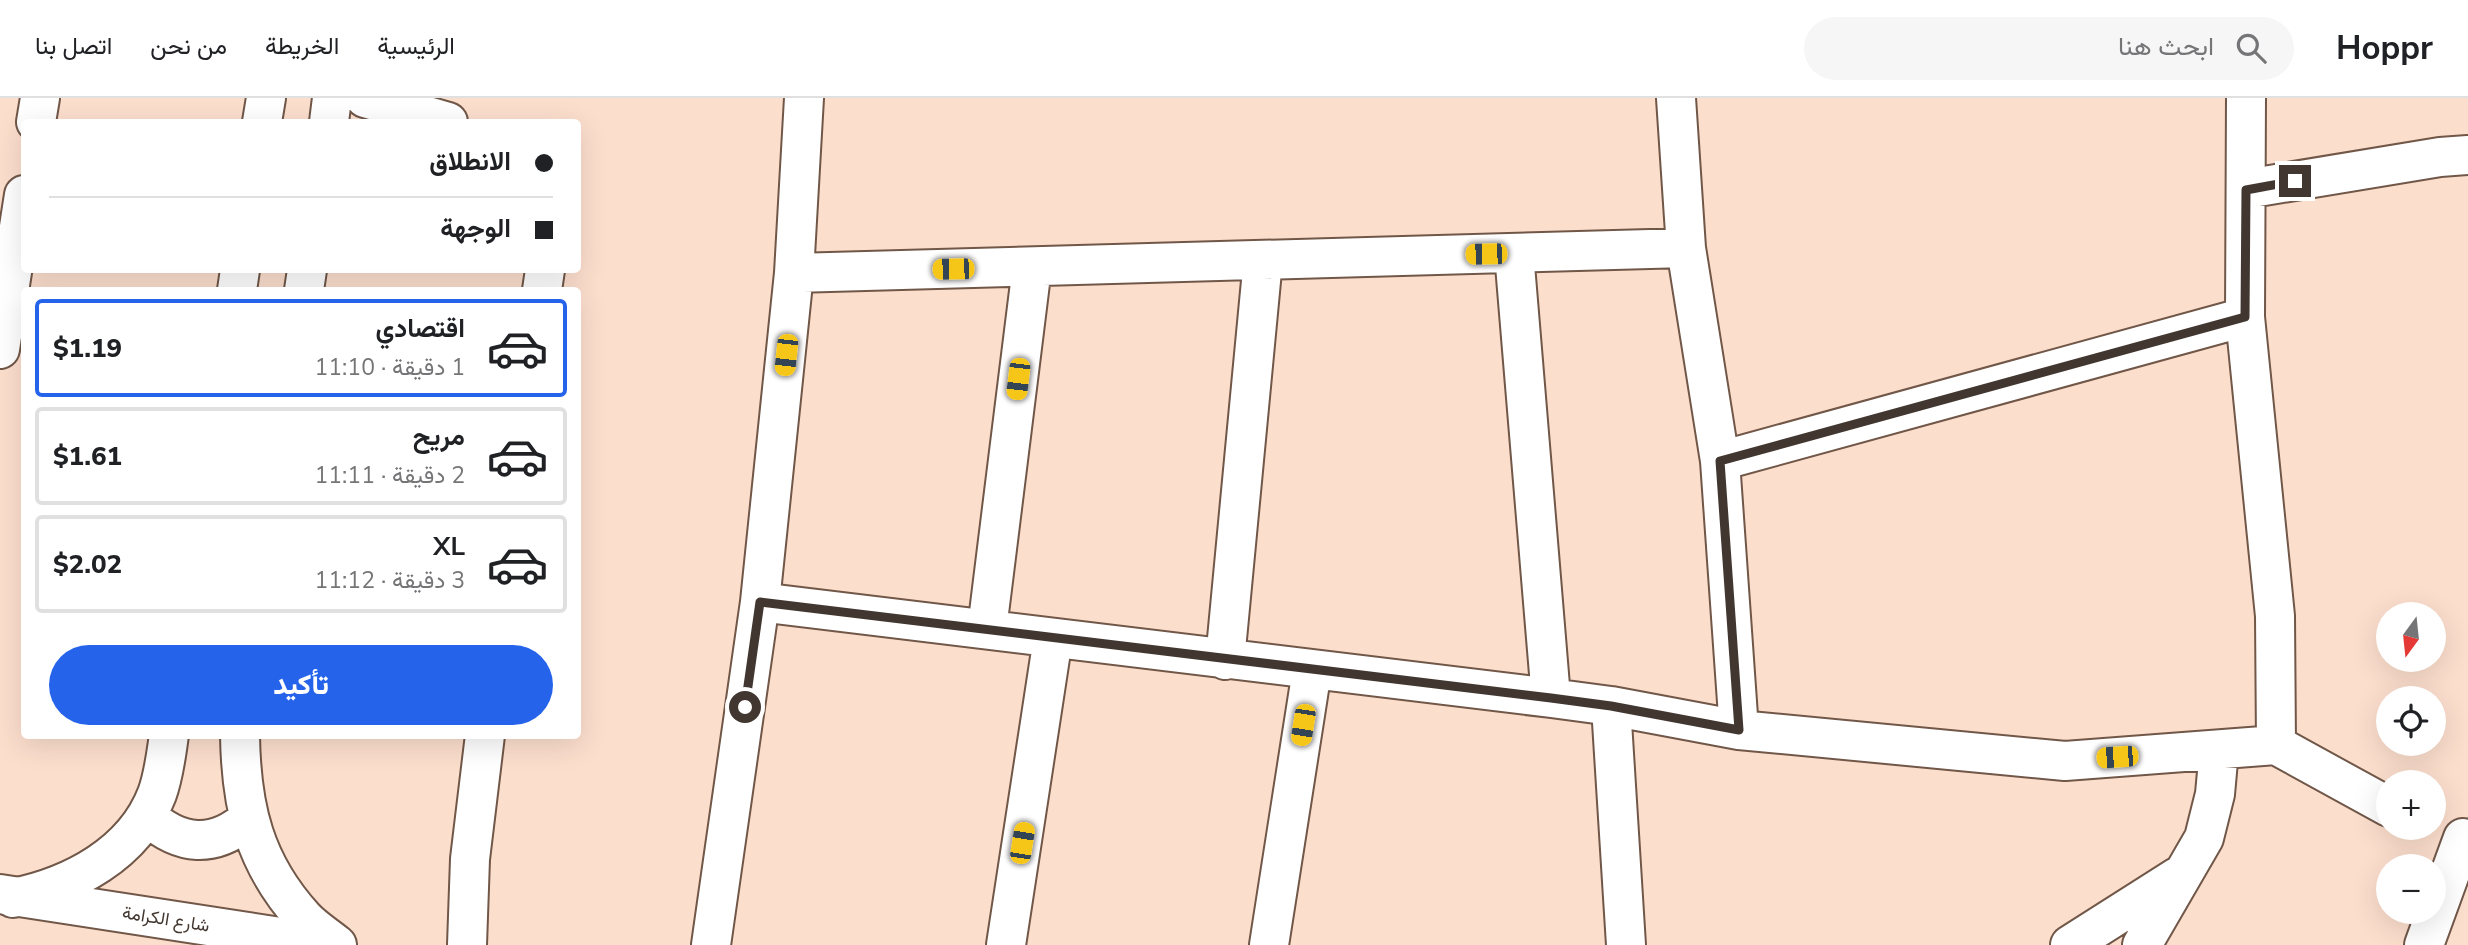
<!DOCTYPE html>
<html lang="ar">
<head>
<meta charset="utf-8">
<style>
	:root { --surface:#fff; --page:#f6f6f6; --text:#202124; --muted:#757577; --line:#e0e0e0; --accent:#2563eb }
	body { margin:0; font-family:"Nunito Sans",Vazirmatn,sans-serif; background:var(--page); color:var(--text); direction:rtl; height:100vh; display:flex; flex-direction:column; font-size:26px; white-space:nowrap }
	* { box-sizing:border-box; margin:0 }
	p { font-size:23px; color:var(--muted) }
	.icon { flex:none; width:38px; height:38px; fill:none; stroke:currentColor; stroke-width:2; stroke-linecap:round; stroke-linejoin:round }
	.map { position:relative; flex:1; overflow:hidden; direction:ltr }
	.side { position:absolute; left:21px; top:189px; width:560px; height:452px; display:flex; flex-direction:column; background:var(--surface); border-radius:7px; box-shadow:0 7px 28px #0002; direction:rtl }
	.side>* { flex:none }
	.guide { position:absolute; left:21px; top:21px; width:560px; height:154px; border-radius:7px; box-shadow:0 7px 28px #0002; direction:rtl; display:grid; align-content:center; height:154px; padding:0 28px; background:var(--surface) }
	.needle { width:46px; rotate:195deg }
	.tools { position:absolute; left:2376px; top:504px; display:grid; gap:14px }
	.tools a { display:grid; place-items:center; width:70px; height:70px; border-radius:50%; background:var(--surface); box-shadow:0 7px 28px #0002; font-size:35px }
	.end { position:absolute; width:32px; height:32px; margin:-16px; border:9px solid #423730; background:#fff; box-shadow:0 0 0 4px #fff }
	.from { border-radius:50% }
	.car { position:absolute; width:21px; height:42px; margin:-21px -10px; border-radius:9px; box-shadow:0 0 5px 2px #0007; background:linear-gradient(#f5c518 24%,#345 0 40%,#f5c518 0 76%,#345 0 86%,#f5c518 0) }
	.guide b { display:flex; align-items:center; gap:24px; height:66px; font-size:26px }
	.guide b+b { border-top:2px solid var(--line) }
	.guide i { width:18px; height:18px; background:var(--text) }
	ul { padding:12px 0 0; list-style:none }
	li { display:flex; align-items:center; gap:21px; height:98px; margin:0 14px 10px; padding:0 14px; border:4px solid var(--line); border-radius:7px }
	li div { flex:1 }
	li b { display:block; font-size:26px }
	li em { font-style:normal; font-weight:800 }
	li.active { border-color:var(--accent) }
	li>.icon { width:63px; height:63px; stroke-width:1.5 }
	.primary-button { display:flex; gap:14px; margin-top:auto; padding:14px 28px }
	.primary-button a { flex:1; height:80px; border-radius:42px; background:var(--accent); color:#fff; font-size:28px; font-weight:800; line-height:80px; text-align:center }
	header { display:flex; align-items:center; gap:42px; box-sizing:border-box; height:98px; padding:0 35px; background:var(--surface); border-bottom:2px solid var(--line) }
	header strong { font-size:33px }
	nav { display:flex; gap:38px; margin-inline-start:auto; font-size:24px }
	.search { width:490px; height:63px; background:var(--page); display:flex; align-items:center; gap:18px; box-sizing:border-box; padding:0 24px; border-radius:38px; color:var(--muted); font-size:26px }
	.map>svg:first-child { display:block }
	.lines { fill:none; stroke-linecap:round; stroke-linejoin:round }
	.street-casing { stroke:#705748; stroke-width:42 }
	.secondary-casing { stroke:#705748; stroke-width:42 }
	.street { stroke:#fff; stroke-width:38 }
	.secondary { stroke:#fff; stroke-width:38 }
	.route { stroke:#423730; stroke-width:9 }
	.labels { text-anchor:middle; stroke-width:7; stroke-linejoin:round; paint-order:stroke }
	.street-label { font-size:18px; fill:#423730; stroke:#fff }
</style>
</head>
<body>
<header>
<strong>Hoppr</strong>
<div class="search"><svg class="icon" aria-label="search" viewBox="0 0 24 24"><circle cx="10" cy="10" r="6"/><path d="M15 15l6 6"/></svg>ابحث هنا</div>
<nav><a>الرئيسية</a><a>الخريطة</a><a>من نحن</a><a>اتصل بنا</a></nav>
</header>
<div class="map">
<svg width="2468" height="847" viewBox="0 0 2468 847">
	<rect width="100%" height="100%" fill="#fcdecd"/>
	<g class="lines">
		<g class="street-casing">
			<path id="street" d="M365,0l83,24
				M1676,0l10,150 34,213 19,269
				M2246,0l-1,219 30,299 1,129
				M36,24l4,-24
				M262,24l4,-24
				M329,24l3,-24
				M2246,91l194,-32 28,-2
				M1514,155l37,445
				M794,175l892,-25
				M237,192l3,-20
				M304,192l3,-20
				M542,192l3,-20
				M0,251l24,-154
				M1720,363l525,-144
				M760,504l791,96 60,8 128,24 326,31 211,-16 113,62
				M987,531l45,-362
				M1225,562l38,-400
				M1611,608l15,239
				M240,637c1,72 14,128 64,183 9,10 22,18 33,27
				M147,718c33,30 67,33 101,3
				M13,800c59,-12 121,-44 144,-104 7,-19 9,-39 12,-59
				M467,847l3,-86 15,-124
				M711,847l49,-343 34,-329 10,-175
				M1006,847l47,-307
				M1269,847l43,-275
				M2070,847l107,-68
				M2142,847l62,-107 11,-44 4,-44
				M2424,847l39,-107"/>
		</g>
		<g class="secondary-casing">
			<path id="secondary" d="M0,796l332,51"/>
		</g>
		<use href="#street" class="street"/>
		<use href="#secondary" class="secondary"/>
	</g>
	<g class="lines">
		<path class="route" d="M745,609l15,-105 791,96 60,8 128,24 -19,-269 525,-144 1,-127 49,-9"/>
	</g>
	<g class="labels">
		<g class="street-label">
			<text transform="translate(166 821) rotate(9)" y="6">شارع الكرامة</text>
		</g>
	</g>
</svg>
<div class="tools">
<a><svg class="needle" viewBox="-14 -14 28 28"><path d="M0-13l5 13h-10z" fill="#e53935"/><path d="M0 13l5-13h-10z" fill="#757577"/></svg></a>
<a><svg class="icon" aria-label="locate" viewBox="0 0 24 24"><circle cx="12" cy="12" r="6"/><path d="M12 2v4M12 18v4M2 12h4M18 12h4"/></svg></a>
<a>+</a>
<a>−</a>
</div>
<i class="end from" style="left:745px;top:609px"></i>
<i class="end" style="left:2295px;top:83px"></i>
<i class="car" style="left:1486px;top:156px;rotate:269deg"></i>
<i class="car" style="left:953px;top:171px;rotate:269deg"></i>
<i class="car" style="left:786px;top:257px;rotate:186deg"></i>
<i class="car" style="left:1018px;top:281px;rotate:187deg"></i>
<i class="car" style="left:1303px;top:627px;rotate:189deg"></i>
<i class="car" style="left:2117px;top:659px;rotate:266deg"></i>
<i class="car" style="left:1022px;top:745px;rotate:9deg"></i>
<div class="guide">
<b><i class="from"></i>الانطلاق</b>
<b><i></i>الوجهة</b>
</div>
<section class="side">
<ul>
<li class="active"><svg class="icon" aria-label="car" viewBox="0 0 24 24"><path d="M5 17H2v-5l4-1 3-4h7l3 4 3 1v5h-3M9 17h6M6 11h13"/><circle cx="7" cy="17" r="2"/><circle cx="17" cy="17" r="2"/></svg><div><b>اقتصادي</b><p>1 دقيقة · 11:10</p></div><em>$1.19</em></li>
<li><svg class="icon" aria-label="car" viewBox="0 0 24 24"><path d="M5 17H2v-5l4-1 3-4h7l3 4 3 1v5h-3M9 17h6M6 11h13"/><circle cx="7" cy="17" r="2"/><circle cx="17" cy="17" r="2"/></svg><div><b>مريح</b><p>2 دقيقة · 11:11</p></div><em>$1.61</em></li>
<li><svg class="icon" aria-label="car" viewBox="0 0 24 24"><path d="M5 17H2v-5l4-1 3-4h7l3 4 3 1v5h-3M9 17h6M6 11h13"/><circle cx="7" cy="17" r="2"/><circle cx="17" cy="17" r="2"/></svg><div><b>XL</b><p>3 دقيقة · 11:12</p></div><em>$2.02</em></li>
</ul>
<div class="primary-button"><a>تأكيد</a></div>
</section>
</div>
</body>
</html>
